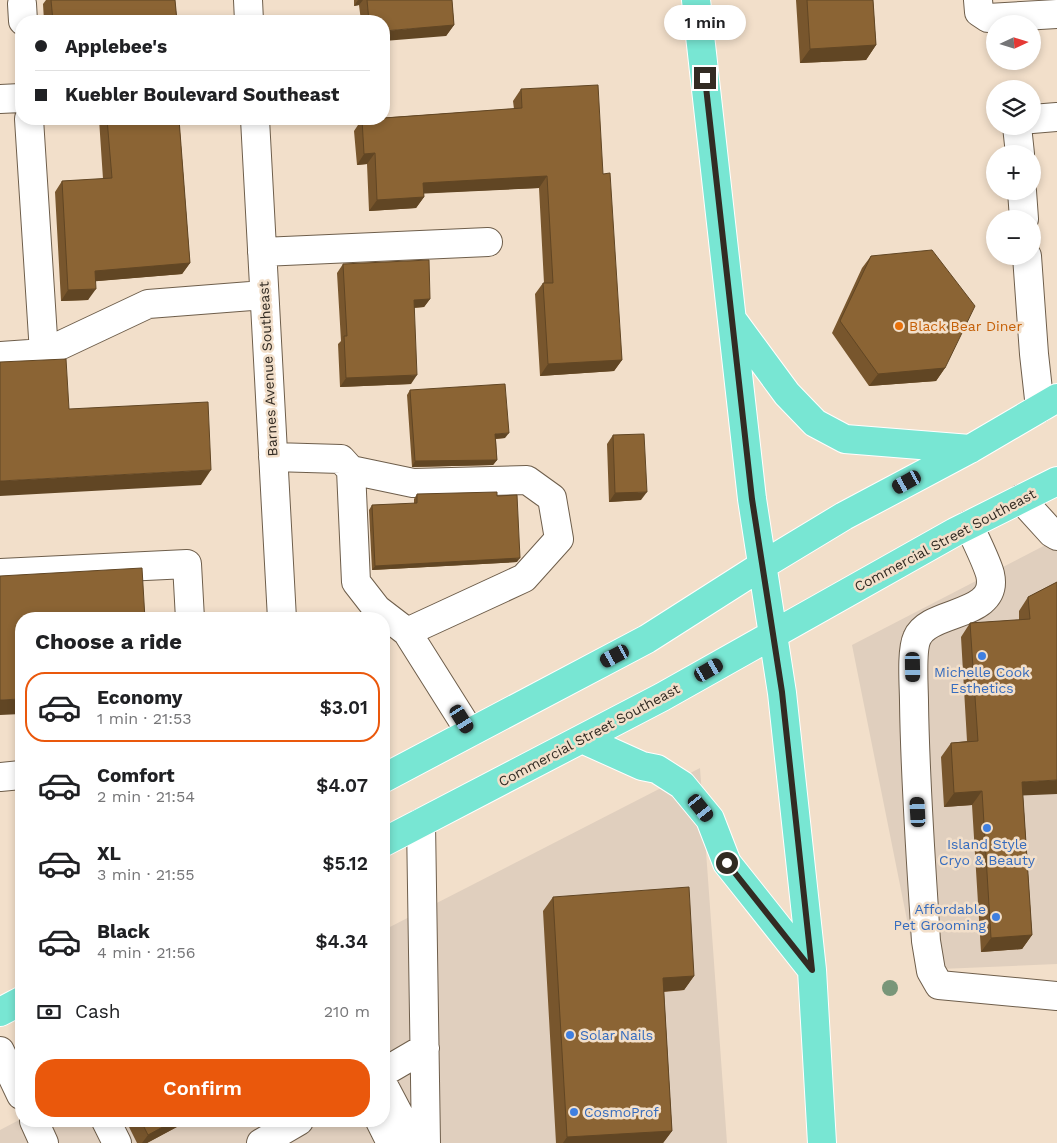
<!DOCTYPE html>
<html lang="en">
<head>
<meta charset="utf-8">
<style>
	:root { --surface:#fff; --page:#f2f2f2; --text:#202124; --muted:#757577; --line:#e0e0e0; --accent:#ea580c }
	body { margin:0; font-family:"Work Sans",sans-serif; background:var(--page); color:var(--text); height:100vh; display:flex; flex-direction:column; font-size:19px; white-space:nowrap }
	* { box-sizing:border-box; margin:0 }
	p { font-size:16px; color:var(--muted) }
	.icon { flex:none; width:28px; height:28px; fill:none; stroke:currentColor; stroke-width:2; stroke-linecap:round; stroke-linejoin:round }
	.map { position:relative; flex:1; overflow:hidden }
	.sheet { position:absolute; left:15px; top:612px; width:375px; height:515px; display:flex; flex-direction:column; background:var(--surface); border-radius:20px; box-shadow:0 2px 8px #0003 }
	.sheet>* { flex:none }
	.hud { position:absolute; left:15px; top:15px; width:375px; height:110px; border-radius:20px; box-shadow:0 2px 8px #0003; display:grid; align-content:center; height:110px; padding:0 20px; background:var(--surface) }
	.needle { width:32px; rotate:86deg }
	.tools { position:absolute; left:986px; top:15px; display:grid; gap:10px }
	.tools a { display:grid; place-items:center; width:55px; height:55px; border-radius:50%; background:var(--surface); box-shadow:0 2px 8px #0003; font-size:25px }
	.end { position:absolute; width:22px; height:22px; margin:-11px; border:6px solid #322b23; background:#fff; box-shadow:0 0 0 2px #fff }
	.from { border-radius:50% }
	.bubble { position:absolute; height:35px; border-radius:18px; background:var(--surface); box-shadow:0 2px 8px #0003; font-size:16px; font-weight:600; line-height:35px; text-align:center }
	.car { position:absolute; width:15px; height:30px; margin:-15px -8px; border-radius:6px; box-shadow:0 0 4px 1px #0007; background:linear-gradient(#222 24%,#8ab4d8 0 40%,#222 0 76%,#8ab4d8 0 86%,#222 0) }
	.hud b { display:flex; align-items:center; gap:18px; height:48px; font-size:19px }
	.hud b+b { border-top:1px solid var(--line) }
	.hud i { width:12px; height:12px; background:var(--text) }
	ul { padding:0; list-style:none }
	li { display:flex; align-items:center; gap:15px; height:70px; margin:0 10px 8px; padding:0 10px; border:2px solid transparent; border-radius:20px }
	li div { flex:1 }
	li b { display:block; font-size:19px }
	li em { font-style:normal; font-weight:600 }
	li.active { border-color:var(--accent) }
	li>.icon { width:45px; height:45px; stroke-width:1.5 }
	h2 { padding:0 20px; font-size:22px; line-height:60px }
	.pay { display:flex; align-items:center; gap:12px; height:55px; padding:0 20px; font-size:19px }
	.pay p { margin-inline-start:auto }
	.primary-button { display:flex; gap:10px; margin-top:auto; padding:10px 20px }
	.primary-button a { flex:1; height:58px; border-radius:20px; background:var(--accent); color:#fff; font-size:20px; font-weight:600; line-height:58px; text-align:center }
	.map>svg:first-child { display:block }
	.commercial { fill:#e0cfbe }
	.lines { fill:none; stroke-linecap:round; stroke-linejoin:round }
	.minor-casing { stroke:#6e5e4b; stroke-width:30 }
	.major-casing { stroke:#fff; stroke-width:30 }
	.minor { stroke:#fff; stroke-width:28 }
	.major { stroke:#78e6d3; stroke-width:28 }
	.tree { fill:#799679 }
	.wall { fill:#78562d }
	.shaded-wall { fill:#614624 }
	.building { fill:#8b6434; stroke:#614624 }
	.route { stroke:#322b23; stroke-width:6 }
	.food-dot { fill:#e8710a; stroke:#f2dfca; stroke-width:2 }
	.shop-dot { fill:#3f7fe0; stroke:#f2dfca; stroke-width:2 }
	.labels { text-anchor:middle; stroke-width:5; stroke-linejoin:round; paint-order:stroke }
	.food-label { font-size:14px; fill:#c56008; stroke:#f2dfca; text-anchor:start }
	.street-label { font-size:14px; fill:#322b23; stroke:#f2dfca }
	.shop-label { font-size:14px; fill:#366cbe; stroke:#f2dfca }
</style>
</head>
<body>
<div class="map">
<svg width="1057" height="1143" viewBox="0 0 1057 1143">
	<rect width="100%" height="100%" fill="#f2dfca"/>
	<path class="commercial" d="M1057,539v425l-140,6 -65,-325z
		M700,768l27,375h-727v-13l21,-11v2h363v-191z"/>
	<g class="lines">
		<g class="minor-casing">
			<path id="minor" d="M248,0l1,21
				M978,0l1,12 9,6 69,-4
				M22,4l1,17
				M0,99l21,-1
				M29,119l15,234
				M255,119l27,500
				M1032,119l25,-2
				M1017,126l3,28
				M1022,191l2,28
				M262,252l226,-10
				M1027,256l7,98 6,54
				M0,356l44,-3 104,-49 116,-9
				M273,457l68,2 10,11 5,112 21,27 30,23 63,100
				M351,470l62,13 114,-3 25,18 7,41 -35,39 -117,54
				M1021,499l31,34 5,3
				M969,525c6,14 17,35 21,49 10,44 -61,35 -73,64 -6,13 -3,49 -3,64 1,80 7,159 12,239l5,30 8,14 118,11
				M0,573l187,-9 3,55
				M0,777l21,-2
				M421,823l5,320
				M0,1051l21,44
				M384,1072l41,-24
				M384,1086l30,57
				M34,1121l10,22
				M106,1121l11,22
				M380,1121l11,22
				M261,1143l38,-22"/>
		</g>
		<g class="major-casing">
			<path id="major" d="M696,0l56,499 30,194 30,277 10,173
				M734,322l53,72 28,29 30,16 125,10
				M582,739l60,27 15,3 25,16 28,34 17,44 85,107
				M384,778l263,-139 116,-74 81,-49 126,-67 87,-51
				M384,842l278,-145 293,-165 102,-51
				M0,1012l21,-11"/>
		</g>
		<use href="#minor" class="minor"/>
		<use href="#major" class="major"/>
	</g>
	<circle class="tree" cx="890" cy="988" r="8"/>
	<path class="wall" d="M46,0h129l2,21h-133l-1,-17z
		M354,0h98l2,25 -8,11 -62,-15h-23l-2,-16 -5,1z
		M796,0h77l3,45 -10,15 -66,3z
		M521,89l82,85 19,186 -8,11 -74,5 -5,-82 8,-11h1l-5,-95 -115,5v4l-8,11 -47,3 -2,-47 -10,1 -3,-34 8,-12 152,-10 -1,-8z
		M99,119h80l11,144 -8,11 -86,7 -8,19 -27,1 -6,-109 7,-11 41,-2z
		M871,256l74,112 -9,13 -67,5 -37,-53 30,-65z
		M343,264l87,35 -6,8 -10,1 -3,76 -71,3 -2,-43 3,-3 -4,-68z
		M410,390l95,48 -9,1 1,21 -4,5 -81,2 -5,-72z
		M613,435l28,65 -32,2 -2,-58z
		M417,494l80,2 20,66 -145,8 -3,-60 3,-5 42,-1v-5z
		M1057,582l-34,214 9,139 -10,14 -41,3 -9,-147 -28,2 -3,-50 10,-14 16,-2 -6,-104 9,-14 49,-3v-9l9,-14z
		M553,897l141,79 -10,14 -20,2 8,139 -9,12h-107l-13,-232z
		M126,1121h62l-41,22h-10z"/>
	<path class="shaded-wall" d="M358,0h5l-4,5 -5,1z
		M454,25l-8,11 -62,5v-10z
		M876,45l-10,15 -66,3 10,-14z
		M375,153l-8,11 -10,1 7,-11z
		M547,176l-8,12 -124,6 8,-11z
		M424,197l-8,11 -47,3 8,-11z
		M190,263l-8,11 -95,8 8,-11z
		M96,289l-8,11 -27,1 7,-11z
		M430,299l-6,8 -16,1 6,-8z
		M622,360l-8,11 -74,5 8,-12z
		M945,368l-9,13 -67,5 9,-12z
		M417,375l-6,9 -71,3 6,-9z
		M509,433l-4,5 -13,1 3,-5z
		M497,460l-4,5 -81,2 3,-6z
		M211,470l-10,15 -201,11v-15z
		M647,492l-6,8 -32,2 6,-9z
		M520,558l-3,4 -145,8 3,-4z
		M21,699v15l-21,1v-15z
		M1057,780v14l-45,2 10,-14z
		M982,791l-10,14 -28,2 10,-14z
		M1032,935l-10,14 -41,3 10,-14z
		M694,976l-10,14 -31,2 10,-14z
		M174,1121h14l-41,22h-5l6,-8z
		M672,1131l-9,12h-100l4,-6z"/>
	<path class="building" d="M51,0h124l2,21h-124z
		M367,0h85l2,25 -70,6v-10h-15z
		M807,0h66l3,45 -66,4z
		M598,85l5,89 7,-1 12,187 -74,4 -5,-81h10l-6,-107 -124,7 1,14 -47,3 -2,-47 -11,1 -2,-35h22v-1l138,-10 -1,-19z
		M107,119h72l11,144 -95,8 1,18 -28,1 -6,-109 50,-3z
		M932,250l43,56 -30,62 -67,6 -38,-53 31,-65z
		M429,260l1,39 -16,1 3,75 -71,3 -2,-42h3l-4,-72z
		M66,359l3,50 139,-7 3,68 -211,11v-119z
		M505,384l4,49 -14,1 2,26 -82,1 -5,-71z
		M644,434l3,58 -32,1 -2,-58z
		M497,492v4l20,-1 3,63 -145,8 -3,-61 45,-2v-9z
		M142,568l3,51h-124v80l-21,1v-124z
		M1057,582v198l-35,2 10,153 -41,3 -9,-147 -28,2 -3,-50 27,-2 -8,-118 60,-4 -2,-22z
		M689,887l5,89 -31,2 9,153 -105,6 -14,-240z
		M141,1121h33l-26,14z"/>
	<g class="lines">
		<path class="route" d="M705,78l47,421 30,193 30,278 -85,-107"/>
	</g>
	<circle class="food-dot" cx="899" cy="326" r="5"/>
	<g class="shop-dot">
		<circle cx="982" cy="656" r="5"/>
		<circle cx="987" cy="828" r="5"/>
		<circle cx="996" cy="917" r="5"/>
		<circle cx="570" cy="1035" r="5"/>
		<circle cx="574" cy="1112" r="5"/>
	</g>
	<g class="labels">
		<g class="food-label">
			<text x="909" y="331">Black Bear Diner</text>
		</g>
		<g class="street-label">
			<text transform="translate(268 369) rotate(-93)" y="5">Barnes Avenue Southeast</text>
			<text transform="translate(945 540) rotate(-28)" y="5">Commercial Street Southeast</text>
			<text transform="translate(589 735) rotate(-28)" y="5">Commercial Street Southeast</text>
		</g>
		<g class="shop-label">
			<text x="982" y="677">Michelle Cook<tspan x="982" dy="16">Esthetics</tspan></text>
			<text x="987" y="849">Island Style<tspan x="987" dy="16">Cryo &amp; Beauty</tspan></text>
			<text x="986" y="914" text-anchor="end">Affordable<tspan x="986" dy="16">Pet Grooming</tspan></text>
			<text x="580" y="1040" text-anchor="start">Solar Nails</text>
			<text x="584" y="1117" text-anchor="start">CosmoProf</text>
		</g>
	</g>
</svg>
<div class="tools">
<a><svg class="needle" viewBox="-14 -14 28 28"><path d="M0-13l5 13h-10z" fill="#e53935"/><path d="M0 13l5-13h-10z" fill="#757577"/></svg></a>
<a><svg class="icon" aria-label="layers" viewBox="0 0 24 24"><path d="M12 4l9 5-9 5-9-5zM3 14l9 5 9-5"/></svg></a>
<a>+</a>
<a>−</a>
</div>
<i class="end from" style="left:727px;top:863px"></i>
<i class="end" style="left:705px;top:78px"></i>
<div class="bubble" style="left:664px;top:5px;width:82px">1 min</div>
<i class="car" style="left:907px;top:482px;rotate:241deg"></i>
<i class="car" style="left:615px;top:656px;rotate:242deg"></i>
<i class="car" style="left:913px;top:667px;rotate:179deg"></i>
<i class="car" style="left:709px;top:670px;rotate:60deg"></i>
<i class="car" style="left:462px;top:719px;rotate:148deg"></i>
<i class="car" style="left:701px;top:808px;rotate:141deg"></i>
<i class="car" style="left:918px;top:812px;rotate:357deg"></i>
<div class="hud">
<b><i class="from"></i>Applebee's</b>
<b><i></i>Kuebler Boulevard Southeast</b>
</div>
<section class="sheet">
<h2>Choose a ride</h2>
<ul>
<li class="active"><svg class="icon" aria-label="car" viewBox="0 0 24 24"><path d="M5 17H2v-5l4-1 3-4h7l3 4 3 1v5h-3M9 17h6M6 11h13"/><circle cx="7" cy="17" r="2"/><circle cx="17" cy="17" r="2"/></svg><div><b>Economy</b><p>1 min · 21:53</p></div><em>$3.01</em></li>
<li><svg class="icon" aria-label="car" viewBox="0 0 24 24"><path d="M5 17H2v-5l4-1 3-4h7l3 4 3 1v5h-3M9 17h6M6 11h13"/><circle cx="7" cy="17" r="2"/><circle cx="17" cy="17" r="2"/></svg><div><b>Comfort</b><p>2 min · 21:54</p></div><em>$4.07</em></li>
<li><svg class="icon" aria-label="car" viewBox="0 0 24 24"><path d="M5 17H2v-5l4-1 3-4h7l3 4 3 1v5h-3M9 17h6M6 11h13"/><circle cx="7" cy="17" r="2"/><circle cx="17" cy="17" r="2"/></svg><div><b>XL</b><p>3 min · 21:55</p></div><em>$5.12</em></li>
<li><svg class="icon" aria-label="car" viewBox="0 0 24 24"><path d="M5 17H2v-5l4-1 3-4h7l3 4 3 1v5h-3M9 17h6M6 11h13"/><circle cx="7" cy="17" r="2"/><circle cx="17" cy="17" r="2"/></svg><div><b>Black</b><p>4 min · 21:56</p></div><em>$4.34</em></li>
</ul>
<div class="pay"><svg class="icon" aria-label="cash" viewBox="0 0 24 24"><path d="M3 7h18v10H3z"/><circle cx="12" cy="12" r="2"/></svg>Cash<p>210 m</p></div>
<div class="primary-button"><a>Confirm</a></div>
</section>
</div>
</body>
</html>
